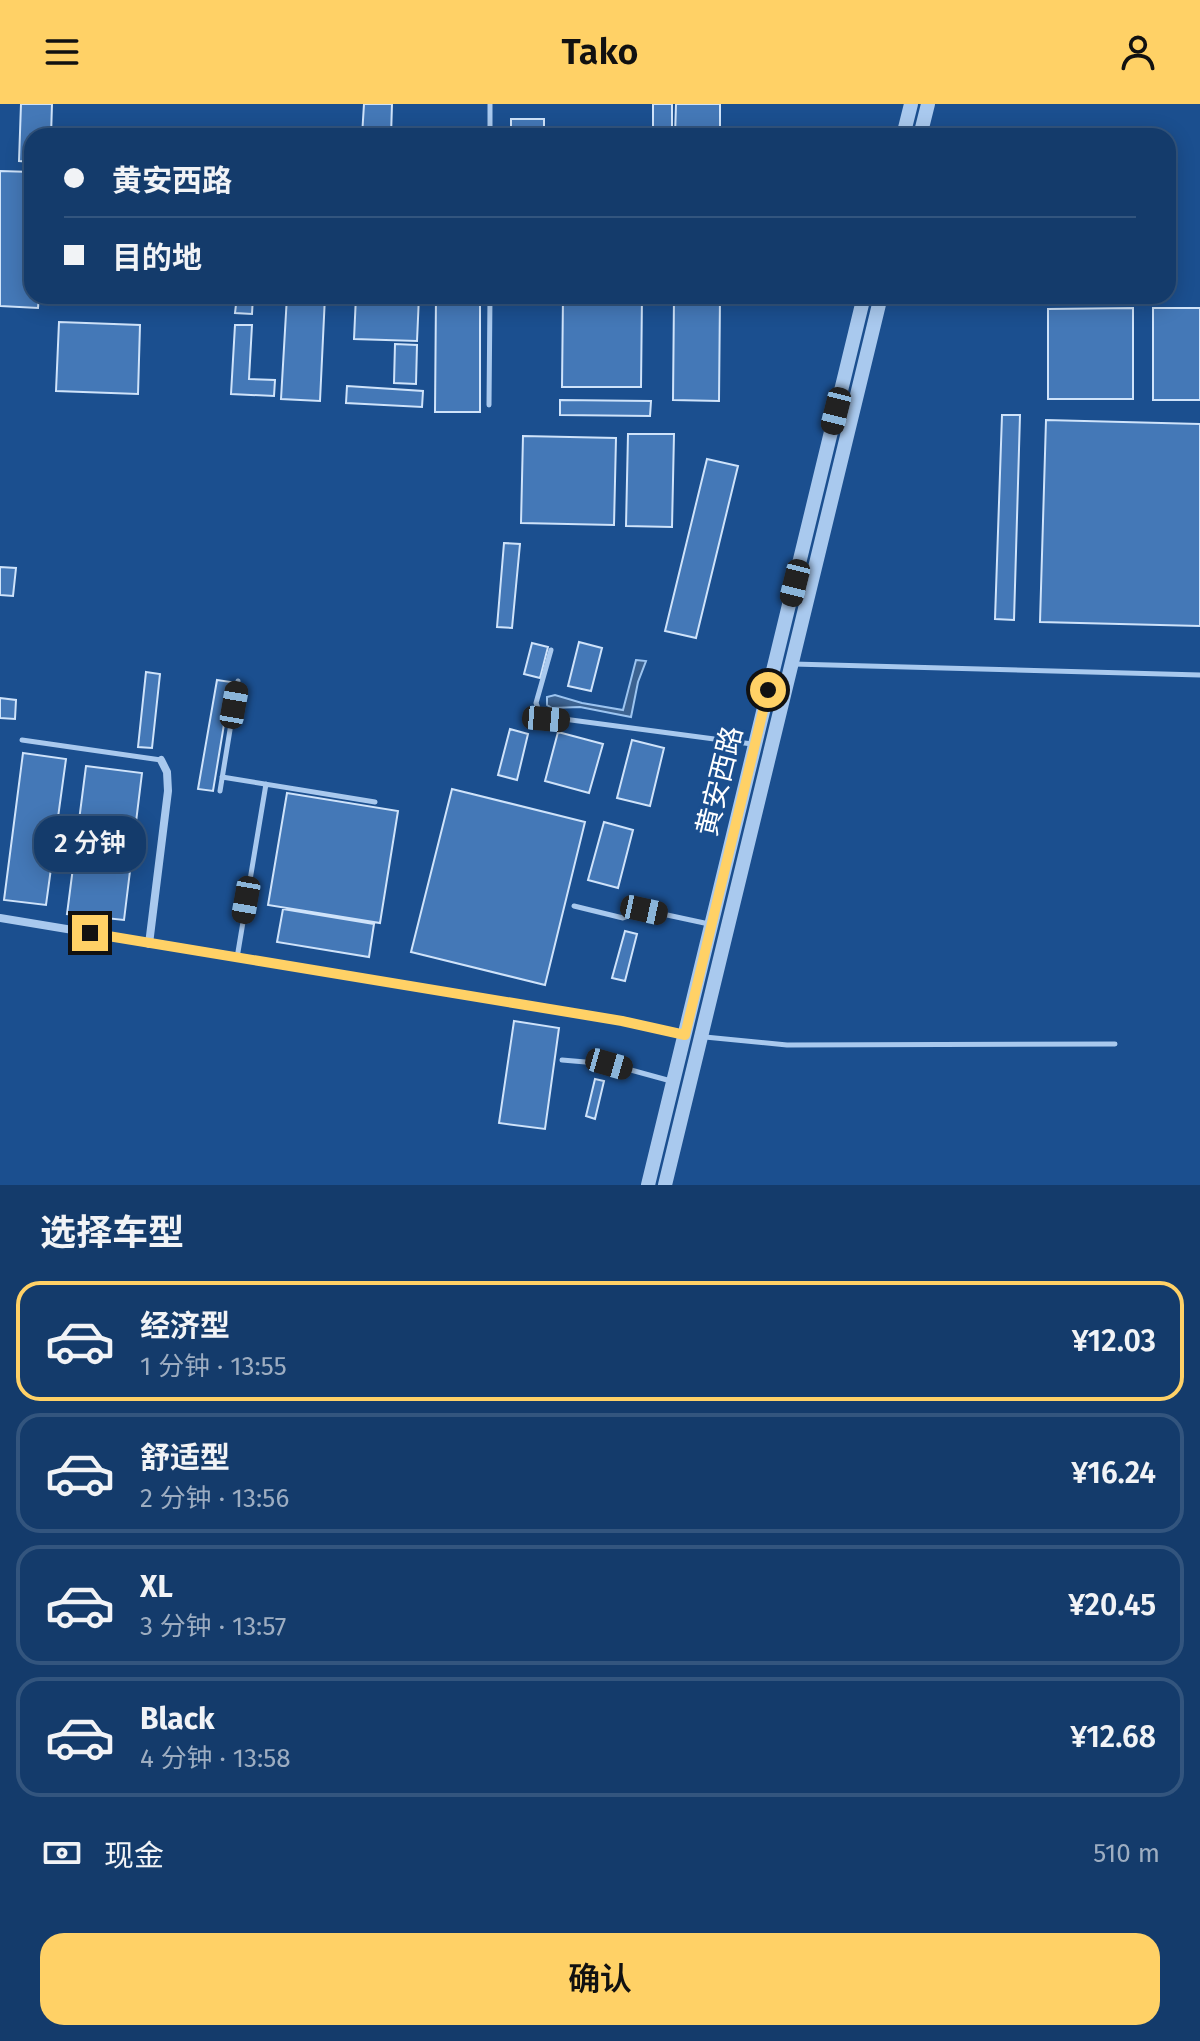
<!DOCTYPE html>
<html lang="zh">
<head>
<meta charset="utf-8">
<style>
	:root { --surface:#143b6b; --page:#214673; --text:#f1f3f6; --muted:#9dadc1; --line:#33557e; --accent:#ffd166 }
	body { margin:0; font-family:"Fira Sans","Noto Sans SC",sans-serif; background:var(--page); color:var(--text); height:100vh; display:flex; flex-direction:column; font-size:30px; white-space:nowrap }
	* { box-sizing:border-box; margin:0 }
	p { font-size:26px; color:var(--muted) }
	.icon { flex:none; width:44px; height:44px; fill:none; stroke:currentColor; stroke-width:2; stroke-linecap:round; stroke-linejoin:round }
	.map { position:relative; height:1081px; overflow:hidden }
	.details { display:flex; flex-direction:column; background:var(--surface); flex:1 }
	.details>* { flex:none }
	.top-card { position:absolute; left:24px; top:24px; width:1152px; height:176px; border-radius:24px; box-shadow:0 4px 20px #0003,0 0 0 2px var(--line); display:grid; align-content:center; height:176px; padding:0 40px; background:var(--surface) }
	.end { position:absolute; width:36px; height:36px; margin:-18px; border:10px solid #ffd166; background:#111; box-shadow:0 0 0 4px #111 }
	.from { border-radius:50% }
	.bubble { position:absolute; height:56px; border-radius:24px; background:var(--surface); box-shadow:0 4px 20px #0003,0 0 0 2px var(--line); font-size:26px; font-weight:600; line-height:56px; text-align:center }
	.car { position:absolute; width:24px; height:48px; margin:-24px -12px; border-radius:10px; box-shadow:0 0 6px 2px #0007; background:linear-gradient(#222 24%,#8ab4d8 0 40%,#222 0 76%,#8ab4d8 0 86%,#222 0) }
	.top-card b { display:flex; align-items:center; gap:28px; height:76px; font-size:30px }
	.top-card b+b { border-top:2px solid var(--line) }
	.top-card i { width:20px; height:20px; background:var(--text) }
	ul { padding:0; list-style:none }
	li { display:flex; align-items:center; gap:24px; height:120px; margin:0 16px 12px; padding:0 24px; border:4px solid var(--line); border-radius:24px }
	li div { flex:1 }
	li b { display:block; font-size:30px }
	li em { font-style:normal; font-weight:600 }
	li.on { border-color:var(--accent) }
	li>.icon { width:72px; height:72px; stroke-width:1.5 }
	h2 { padding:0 40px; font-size:36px; line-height:96px }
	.pay { display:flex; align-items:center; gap:20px; height:88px; padding:0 40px; font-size:30px }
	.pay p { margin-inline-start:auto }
	.button { display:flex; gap:16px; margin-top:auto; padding:16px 40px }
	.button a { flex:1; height:92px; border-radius:24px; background:var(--accent); color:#111; font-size:32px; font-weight:600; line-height:92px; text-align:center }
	header { display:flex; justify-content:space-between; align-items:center; height:104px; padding:0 40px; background:var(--accent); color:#111; font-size:36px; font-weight:600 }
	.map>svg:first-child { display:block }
	.water { fill:#3c6290; stroke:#9cc4f0; stroke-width:2 }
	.building { fill:#4478b7; stroke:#cfe3fa; stroke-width:2 }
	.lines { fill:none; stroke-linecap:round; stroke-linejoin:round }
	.service { stroke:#a9c9ee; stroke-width:5 }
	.minor { stroke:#a9c9ee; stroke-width:8 }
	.tertiary { stroke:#a9c9ee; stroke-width:14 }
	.route { stroke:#ffd166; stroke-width:10 }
	.labels { text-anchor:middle; stroke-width:6; stroke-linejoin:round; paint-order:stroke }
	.street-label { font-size:28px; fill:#fff; stroke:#1b4f8f }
</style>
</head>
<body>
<header><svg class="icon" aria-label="menu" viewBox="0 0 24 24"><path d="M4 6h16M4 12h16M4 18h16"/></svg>Tako<svg class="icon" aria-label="person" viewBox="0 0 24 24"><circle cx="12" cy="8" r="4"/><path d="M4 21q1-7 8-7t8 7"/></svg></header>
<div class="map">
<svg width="1200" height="1081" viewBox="0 0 1200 1081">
	<rect width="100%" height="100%" fill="#1b4f8f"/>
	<path class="water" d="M636,556l10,1 -8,21 -7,35 -51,-10 -28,1 -5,-3v-8l8,-2 27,8 41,7z"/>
	<path class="building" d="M21,0h31l-1,32h-19v26l-13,-1z
		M364,0h28l-1,32h-29z
		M653,0h19v32h-19z
		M676,0h44v32h-45z
		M511,15h33v17h-33z
		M1116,23l44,3 -1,6h-44z
		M0,67l32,1v124h7l-1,12 -38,-2z
		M237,192h16l-1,18 -17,-1z
		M287,192h38l-5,105 -39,-2z
		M356,192h63l-2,45 -63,-2z
		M436,192h44v116h-45z
		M563,192h79l-1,91h-79z
		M674,192h46l-1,105 -46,-1z
		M1133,204v91h-85v-90z
		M1153,204h47v92h-47z
		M59,218l81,3 -2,69 -82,-3z
		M235,221h17l-3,54 26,1 -1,16 -43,-2z
		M395,240l22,1 -1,39 -22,-1z
		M347,282l76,5 -1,16 -76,-4z
		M560,296l91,1 -1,15 -90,-1z
		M1002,311h18l-6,205 -19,-1z
		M1046,316l154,4v202l-160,-4z
		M628,330h46l-2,93 -46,-1z
		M523,332l93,2 -2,87 -93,-2z
		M707,355l31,7 -42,172 -31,-7z
		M504,439l16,1 -8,84 -15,-1z
		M0,463l16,1 -3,28 -13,-1z
		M579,538l23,6 -11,43 -23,-5z
		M532,539l16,4 -8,31 -16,-4z
		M146,568l14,2 -8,74 -14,-1z
		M217,576l14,2 -18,109 -15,-2z
		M0,594l16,2 -1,19 -15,-1z
		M510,625l18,5 -11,46 -19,-5z
		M558,628l45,12 -14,49 -44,-12z
		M632,636l32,8 -14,58 -33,-8z
		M23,649l43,6 -20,146 -42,-5z
		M86,662l56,7 -18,147 -57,-6z
		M452,685l133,33 -40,163 -134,-33z
		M287,689l111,18 -18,112 -112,-18z
		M604,718l29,8 -15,58 -30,-8z
		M283,805l91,15 -5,33 -92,-15z
		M625,827l12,3 -12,47 -13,-3z
		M514,917l45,7 -14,101 -46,-6z
		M595,975l9,2 -9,38 -9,-3z"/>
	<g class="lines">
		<path class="service" d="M490,32v-32
			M489,301l1,-109
			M551,546l-15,53 5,13 211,28
			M793,560l407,11
			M22,636l139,20
			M222,673l153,25
			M220,687l18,-110
			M574,802l49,12 21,-8 65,14
			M237,854l29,-174
			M705,933l82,8 328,-1
			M562,956l47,4 62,17"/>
		<path class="minor" d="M0,814l622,103 63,14
			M149,840l19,-153 -1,-19 -6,-12"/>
		<path class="tertiary" d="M903,32l8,-32
			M920,32l8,-32
			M648,1081l216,-889
			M665,1081l216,-889"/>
	</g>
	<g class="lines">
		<path class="route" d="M90,829l532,88 63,14 83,-345"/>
	</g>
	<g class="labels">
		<g class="street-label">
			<text transform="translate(719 677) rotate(-76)" y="10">黄安西路</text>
		</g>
	</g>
</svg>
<i class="end from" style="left:768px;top:586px"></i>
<i class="end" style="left:90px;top:829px"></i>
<div class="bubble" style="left:34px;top:712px;width:112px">2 分钟</div>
<i class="car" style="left:836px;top:307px;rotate:194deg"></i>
<i class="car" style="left:795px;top:479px;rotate:194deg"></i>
<i class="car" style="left:234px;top:601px;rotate:10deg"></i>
<i class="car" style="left:546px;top:615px;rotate:95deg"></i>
<i class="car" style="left:246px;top:796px;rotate:190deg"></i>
<i class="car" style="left:644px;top:806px;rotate:102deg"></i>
<i class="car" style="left:609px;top:960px;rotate:106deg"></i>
<div class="top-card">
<b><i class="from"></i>黄安西路</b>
<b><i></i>目的地</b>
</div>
</div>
<section class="details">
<h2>选择车型</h2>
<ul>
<li class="on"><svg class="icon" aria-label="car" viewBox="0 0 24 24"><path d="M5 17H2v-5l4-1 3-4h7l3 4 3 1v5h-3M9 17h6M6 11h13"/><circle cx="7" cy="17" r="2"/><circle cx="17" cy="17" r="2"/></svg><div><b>经济型</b><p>1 分钟 · 13:55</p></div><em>¥12.03</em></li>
<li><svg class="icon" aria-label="car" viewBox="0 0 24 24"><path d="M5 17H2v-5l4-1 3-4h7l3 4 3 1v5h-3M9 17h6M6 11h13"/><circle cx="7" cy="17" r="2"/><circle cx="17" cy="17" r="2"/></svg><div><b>舒适型</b><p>2 分钟 · 13:56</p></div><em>¥16.24</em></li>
<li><svg class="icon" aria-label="car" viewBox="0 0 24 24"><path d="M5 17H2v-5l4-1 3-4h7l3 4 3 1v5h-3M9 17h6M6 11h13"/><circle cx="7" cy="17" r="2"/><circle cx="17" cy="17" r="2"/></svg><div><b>XL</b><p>3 分钟 · 13:57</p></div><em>¥20.45</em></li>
<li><svg class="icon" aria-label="car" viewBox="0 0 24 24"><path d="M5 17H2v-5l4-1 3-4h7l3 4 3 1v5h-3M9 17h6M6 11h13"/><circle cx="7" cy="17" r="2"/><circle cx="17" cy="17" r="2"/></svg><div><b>Black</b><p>4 分钟 · 13:58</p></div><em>¥12.68</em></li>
</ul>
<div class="pay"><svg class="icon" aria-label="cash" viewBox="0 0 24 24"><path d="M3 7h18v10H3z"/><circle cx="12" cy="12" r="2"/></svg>现金<p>510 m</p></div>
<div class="button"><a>确认</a></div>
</section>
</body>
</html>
